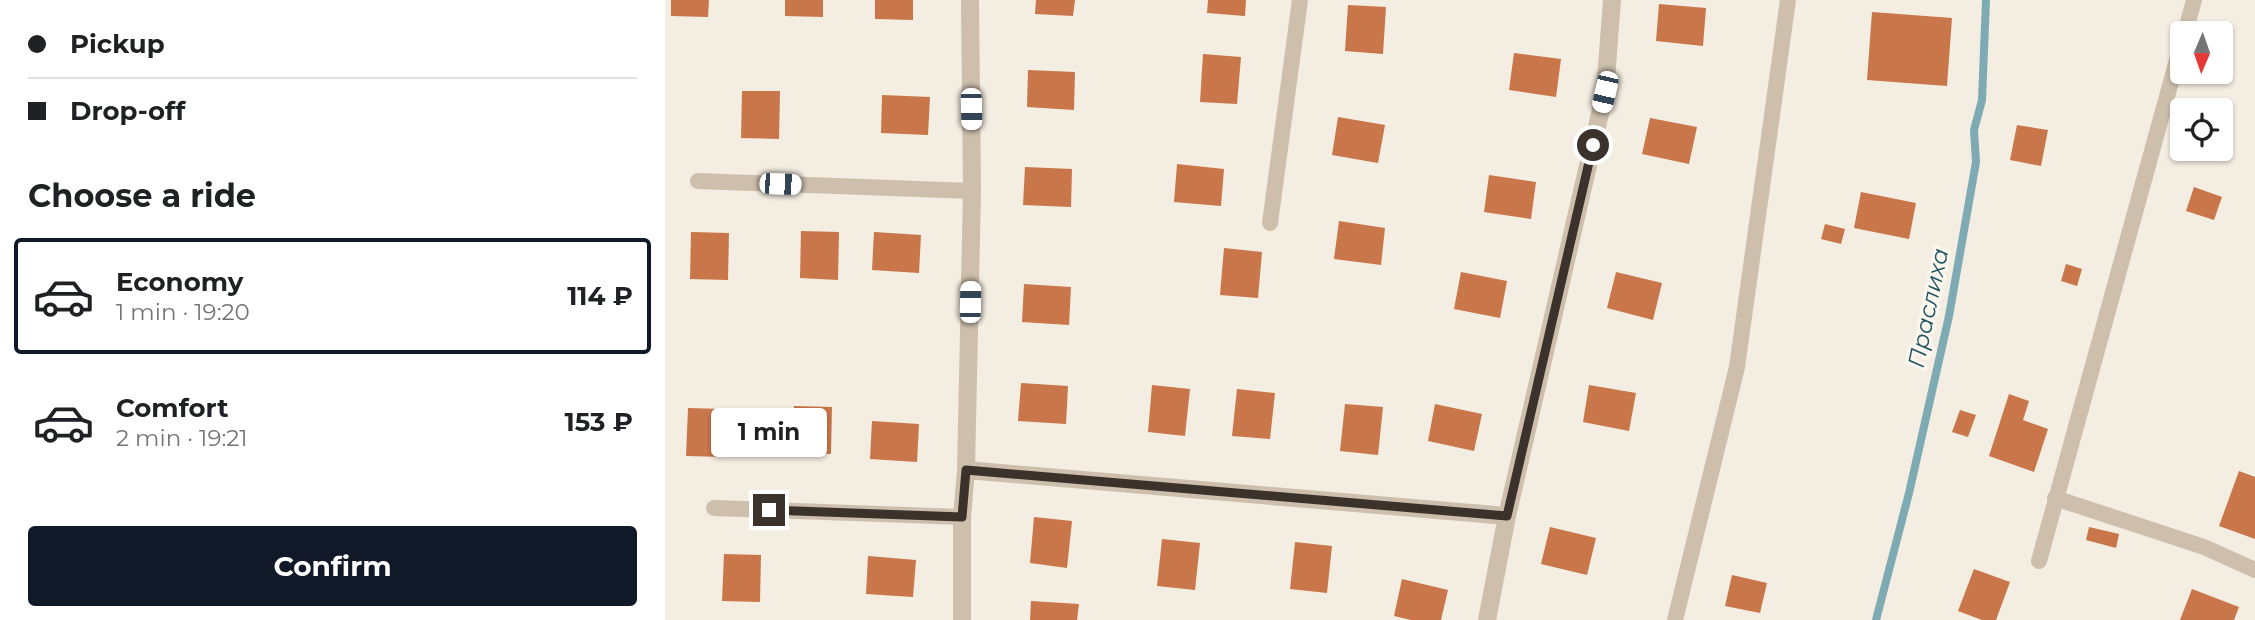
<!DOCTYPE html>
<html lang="en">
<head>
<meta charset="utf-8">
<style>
	:root { --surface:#fff; --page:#f6f6f6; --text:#202124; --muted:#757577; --line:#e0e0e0; --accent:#111827 }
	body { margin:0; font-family:Montserrat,sans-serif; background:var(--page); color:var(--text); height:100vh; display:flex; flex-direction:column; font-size:26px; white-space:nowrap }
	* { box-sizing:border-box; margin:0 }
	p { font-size:23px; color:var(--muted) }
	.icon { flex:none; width:38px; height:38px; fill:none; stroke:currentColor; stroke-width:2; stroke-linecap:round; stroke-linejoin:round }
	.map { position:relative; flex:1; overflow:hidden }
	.drawer { display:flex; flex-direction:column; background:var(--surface); width:665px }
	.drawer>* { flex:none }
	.banner { display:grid; align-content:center; height:154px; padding:0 28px; background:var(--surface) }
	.needle { width:46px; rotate:182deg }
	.controls { position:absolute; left:1505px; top:21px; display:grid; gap:14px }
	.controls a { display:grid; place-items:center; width:63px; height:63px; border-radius:7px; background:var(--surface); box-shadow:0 2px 5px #0004; font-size:35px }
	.end { position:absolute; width:32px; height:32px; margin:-16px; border:9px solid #3b322b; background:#fff; box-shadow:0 0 0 4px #fff }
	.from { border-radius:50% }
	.bubble { position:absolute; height:49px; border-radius:7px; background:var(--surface); box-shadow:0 2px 5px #0004; font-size:23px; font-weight:700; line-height:49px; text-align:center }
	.car { position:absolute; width:21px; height:42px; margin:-21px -10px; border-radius:9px; box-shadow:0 0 5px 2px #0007; background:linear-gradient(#fff 24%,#345 0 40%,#fff 0 76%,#345 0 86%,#fff 0) }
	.banner b { display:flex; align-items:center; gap:24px; height:66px; font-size:26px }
	.banner b+b { border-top:2px solid var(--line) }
	.banner i { width:18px; height:18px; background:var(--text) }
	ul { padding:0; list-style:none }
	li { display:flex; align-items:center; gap:21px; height:116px; margin:0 14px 10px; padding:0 14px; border:4px solid transparent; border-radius:7px }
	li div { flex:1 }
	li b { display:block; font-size:26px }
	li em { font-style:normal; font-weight:700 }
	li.selected { border-color:var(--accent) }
	li>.icon { width:63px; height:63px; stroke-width:1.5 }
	h2 { padding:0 28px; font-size:32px; line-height:84px }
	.cta { display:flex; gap:14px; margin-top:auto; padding:14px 28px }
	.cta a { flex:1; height:80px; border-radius:7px; background:var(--accent); color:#fff; font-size:28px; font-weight:700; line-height:80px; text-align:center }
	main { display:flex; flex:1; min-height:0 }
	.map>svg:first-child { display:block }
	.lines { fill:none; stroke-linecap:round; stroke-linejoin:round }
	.stream { stroke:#7eabb3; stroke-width:8 }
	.building { fill:#c9764a }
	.lane { stroke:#cdbfac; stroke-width:16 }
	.street { stroke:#cdbfac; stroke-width:18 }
	.route { stroke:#3b322b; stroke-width:9 }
	.labels { text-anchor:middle; stroke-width:7; stroke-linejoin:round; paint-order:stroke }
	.water-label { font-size:23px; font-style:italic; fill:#1e545f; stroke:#fbf6ee }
</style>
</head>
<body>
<main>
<section class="drawer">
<div class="banner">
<b><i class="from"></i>Pickup</b>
<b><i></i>Drop-off</b>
</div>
<h2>Choose a ride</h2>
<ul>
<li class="selected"><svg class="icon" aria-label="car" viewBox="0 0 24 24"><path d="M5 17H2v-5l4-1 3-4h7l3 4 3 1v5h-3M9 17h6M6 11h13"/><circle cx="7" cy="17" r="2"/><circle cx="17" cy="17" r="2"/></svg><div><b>Economy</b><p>1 min · 19:20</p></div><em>114 ₽</em></li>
<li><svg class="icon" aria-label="car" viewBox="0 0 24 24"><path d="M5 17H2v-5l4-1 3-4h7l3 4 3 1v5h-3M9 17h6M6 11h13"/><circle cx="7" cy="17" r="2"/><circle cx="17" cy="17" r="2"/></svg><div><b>Comfort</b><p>2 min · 19:21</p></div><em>153 ₽</em></li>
</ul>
<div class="cta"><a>Confirm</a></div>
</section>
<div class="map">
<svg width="1590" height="620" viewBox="0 0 1590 620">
	<rect width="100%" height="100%" fill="#f4ede1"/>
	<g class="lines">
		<path class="stream" d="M1211,620l33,-127 40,-177 27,-154 -2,-32 8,-30 4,-100"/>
	</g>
	<path class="building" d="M6,0h38l-1,17 -37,-1z
		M120,0h38v17l-38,-1z
		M210,0h38v20l-38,-1z
		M371,0h39l-2,16 -38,-2z
		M543,0h38l-1,16 -38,-3z
		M994,4l47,4 -3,38 -47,-5z
		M683,5l38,2 -3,47 -38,-3z
		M1207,12l80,6 -5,68 -80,-6z
		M849,53l47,6 -5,38 -47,-7z
		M538,54l38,3 -4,47 -37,-2z
		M363,70l47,2 -1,38 -47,-3z
		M77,91h38l-1,48 -38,-1z
		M217,95l48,2 -2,38 -47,-2z
		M673,117l47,8 -7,38 -46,-8z
		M985,118l47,9 -8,37 -47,-10z
		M1352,125l31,5 -7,36 -31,-6z
		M512,164l47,5 -3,37 -47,-4z
		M360,167l47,2 -1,38 -48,-2z
		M824,175l47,7 -5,37 -47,-7z
		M1529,187l28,10 -8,23 -28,-9z
		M1196,192l55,11 -7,36 -55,-11z
		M674,221l46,7 -4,37 -47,-6z
		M1160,224l20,5 -4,15 -20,-5z
		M136,231l38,1 -1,48 -38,-2z
		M26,232l38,1 -1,47 -38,-1z
		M209,232l47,3 -2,38 -47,-3z
		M559,248l38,4 -4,46 -38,-3z
		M1401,264l16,5 -5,17 -16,-5z
		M796,272l46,9 -7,37 -46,-9z
		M951,272l46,11 -9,37 -46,-12z
		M359,284l47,3 -2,38 -47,-3z
		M356,383l47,3 -2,38 -48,-3z
		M487,385l38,4 -5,47 -37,-4z
		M924,385l47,8 -7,38 -46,-9z
		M572,389l38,4 -5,46 -38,-3z
		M1344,394l20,7 -6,19 25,9 -14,43 -45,-16z
		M680,404l38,3 -5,48 -38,-4z
		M770,404l47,10 -8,37 -46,-10z
		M129,406l38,1 -1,47 -38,-1z
		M23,408l37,1 -1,48 -38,-1z
		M1295,410l16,5 -8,22 -16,-5z
		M207,421l47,3 -2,38 -47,-3z
		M1574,471l16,6v62l-36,-13z
		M369,517l38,4 -5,47 -37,-5z
		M885,527l46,11 -9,37 -46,-11z
		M1424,527l30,7 -3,14 -30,-8z
		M497,539l38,4 -5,47 -38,-4z
		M630,542l37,4 -5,47 -37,-4z
		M59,554l37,1 -1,47 -38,-1z
		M203,556l48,4 -3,37 -47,-3z
		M1309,569l36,13 -14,38h-14l-24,-9z
		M1067,575l35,8 -7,30 -35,-7z
		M737,579l46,11 -7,30h-30l-17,-4z
		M1527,589l47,18 -5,13h-54z
		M366,601l48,3 -2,16h-47z"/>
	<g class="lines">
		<path class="lane" d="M1520,33l9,-33
			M33,181l274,10
			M605,223l30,-223
			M1390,498l149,49 51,23
			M49,508l248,9
			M1374,561l143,-519
			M1010,620l62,-253 51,-367"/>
		<path class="street" d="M301,470l541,46
			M297,620v-103l4,-47 6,-279 -2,-191
			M822,620l20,-104 98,-424 7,-92"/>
	</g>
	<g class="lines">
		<path class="route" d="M104,510l193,7 4,-47 541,46 86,-371"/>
	</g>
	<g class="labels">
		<g class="water-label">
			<text transform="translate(1263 308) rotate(-78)" y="8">Праслиха</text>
		</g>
	</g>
</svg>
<div class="controls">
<a><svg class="needle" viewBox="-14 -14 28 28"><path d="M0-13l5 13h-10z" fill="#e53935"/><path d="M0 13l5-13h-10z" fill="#757577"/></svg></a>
<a><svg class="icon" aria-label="locate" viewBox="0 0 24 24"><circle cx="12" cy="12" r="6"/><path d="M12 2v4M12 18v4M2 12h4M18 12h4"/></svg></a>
</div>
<i class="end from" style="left:928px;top:145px"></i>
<i class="end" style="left:104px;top:510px"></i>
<div class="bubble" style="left:46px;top:408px;width:116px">1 min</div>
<i class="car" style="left:940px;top:92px;rotate:193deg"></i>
<i class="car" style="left:306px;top:109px;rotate:179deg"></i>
<i class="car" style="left:115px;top:184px;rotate:92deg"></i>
<i class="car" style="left:305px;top:302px;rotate:1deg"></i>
</div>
</main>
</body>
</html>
